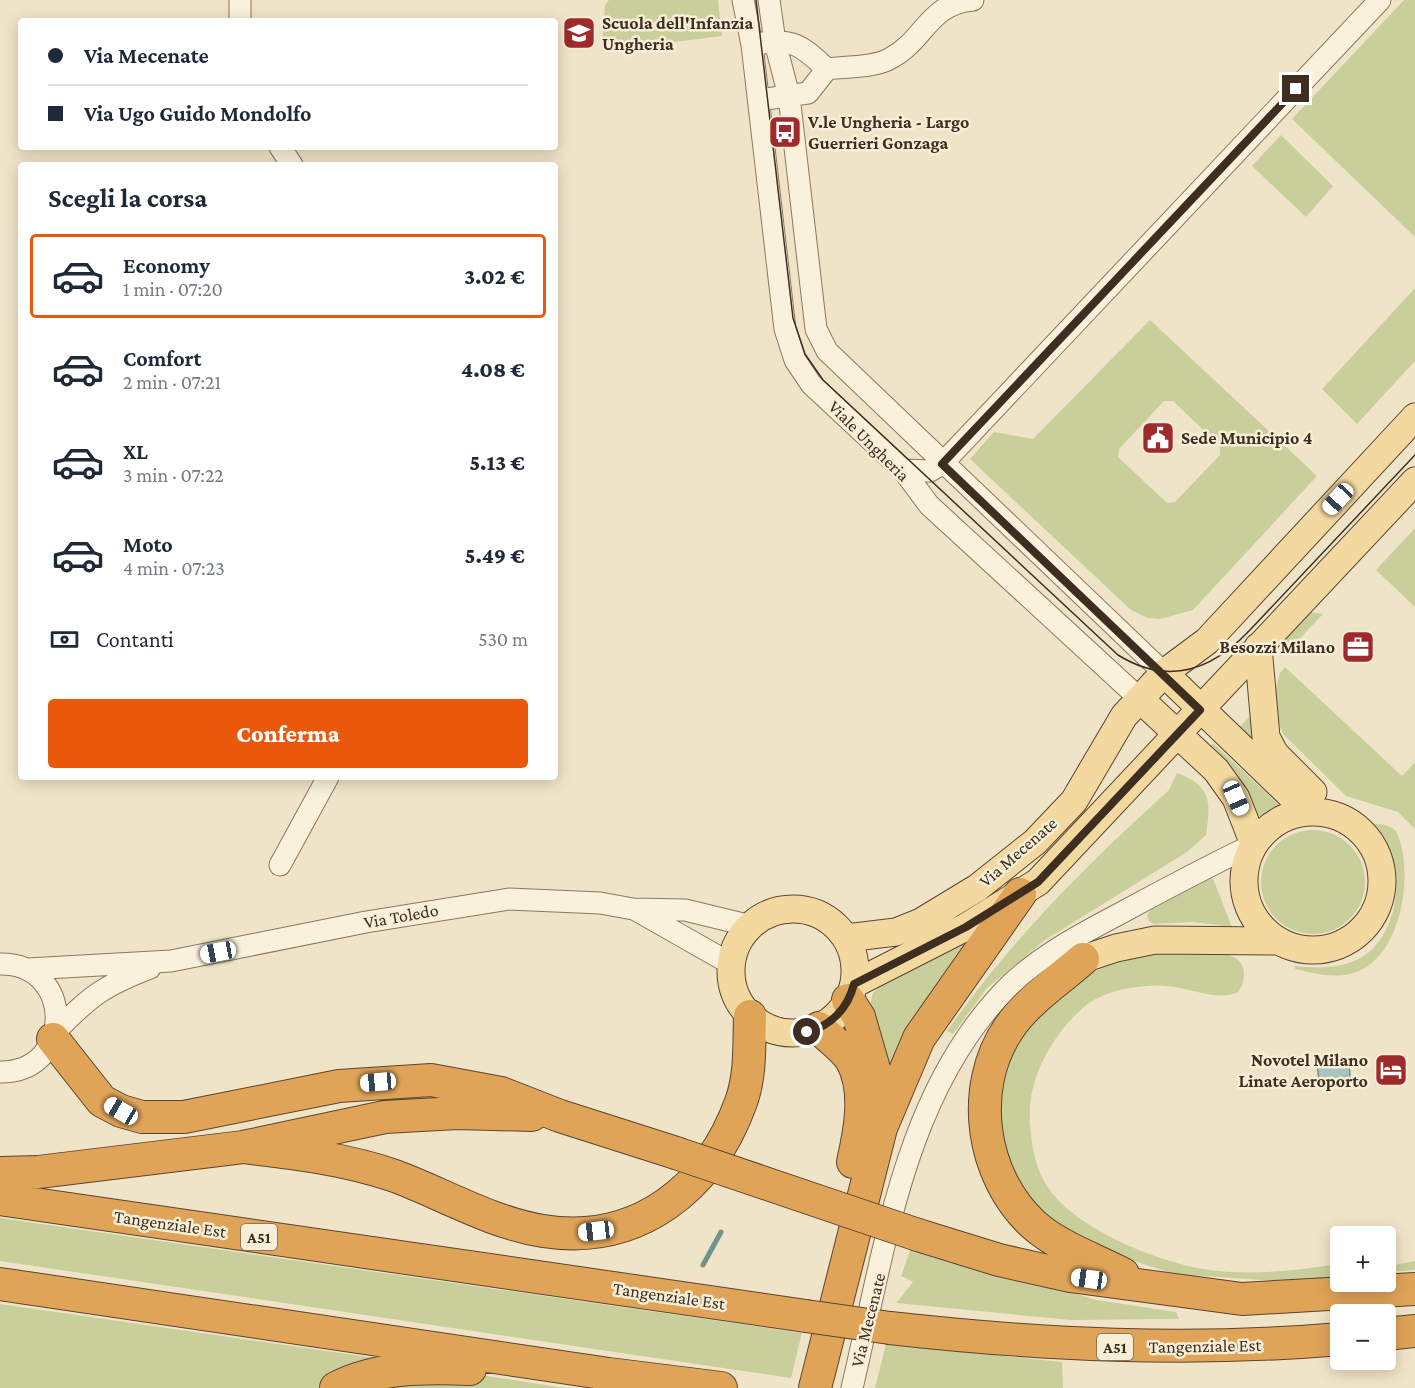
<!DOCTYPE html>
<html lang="it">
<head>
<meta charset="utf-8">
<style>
	:root { --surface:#fff; --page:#f2f2f3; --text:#1f2937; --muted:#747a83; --line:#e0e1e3; --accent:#ea580c }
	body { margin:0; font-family:"Crimson Pro",serif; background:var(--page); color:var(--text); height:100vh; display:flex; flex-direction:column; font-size:22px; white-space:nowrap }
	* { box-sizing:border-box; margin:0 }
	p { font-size:20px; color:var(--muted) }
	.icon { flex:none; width:33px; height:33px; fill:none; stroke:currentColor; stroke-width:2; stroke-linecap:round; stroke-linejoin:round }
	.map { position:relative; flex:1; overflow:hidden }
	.details { position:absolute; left:18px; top:162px; width:540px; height:618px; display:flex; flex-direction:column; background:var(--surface); border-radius:6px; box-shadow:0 3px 15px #0003 }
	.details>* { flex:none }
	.hud { position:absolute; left:18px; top:18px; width:540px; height:132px; border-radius:6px; box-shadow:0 3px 15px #0003; display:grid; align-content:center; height:132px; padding:0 30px; background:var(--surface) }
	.fabs { position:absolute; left:1330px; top:1226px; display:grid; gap:12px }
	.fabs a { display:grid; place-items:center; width:66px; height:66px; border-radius:6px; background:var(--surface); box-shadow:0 3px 15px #0003; font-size:30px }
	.end { position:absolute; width:27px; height:27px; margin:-14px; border:8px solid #3d2e20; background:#fff; box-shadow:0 0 0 3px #fff }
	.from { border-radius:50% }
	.car { position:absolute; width:18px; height:36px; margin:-18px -9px; border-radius:8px; box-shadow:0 0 4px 2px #0007; background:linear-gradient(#fff 24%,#345 0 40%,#fff 0 76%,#345 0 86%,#fff 0) }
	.hud b { display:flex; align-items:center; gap:21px; height:57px; font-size:22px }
	.hud b+b { border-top:2px solid var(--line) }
	.hud i { width:15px; height:15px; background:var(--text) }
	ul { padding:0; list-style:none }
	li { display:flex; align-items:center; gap:18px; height:84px; margin:0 12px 9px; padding:0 18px; border:3px solid transparent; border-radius:6px }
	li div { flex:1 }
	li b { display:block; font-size:22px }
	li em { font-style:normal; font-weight:800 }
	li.selected { border-color:var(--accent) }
	li>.icon { width:54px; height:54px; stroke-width:1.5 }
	h2 { padding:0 30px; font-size:27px; line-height:72px }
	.pay { display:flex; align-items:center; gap:15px; height:66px; padding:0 30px; font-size:22px }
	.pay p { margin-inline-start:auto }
	.primary-button { display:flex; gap:12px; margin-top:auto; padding:12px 30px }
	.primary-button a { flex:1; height:69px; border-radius:6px; background:var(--accent); color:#fff; font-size:24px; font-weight:800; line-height:69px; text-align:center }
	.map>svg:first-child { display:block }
	.green { fill:#c9cf9b; fill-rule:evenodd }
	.water { fill:#a9c4bc; stroke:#6f938a; stroke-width:1.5 }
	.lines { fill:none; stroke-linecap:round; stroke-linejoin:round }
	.stream { stroke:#6f938a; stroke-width:5 }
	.minor-casing { stroke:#8d765c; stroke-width:23 }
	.major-casing { stroke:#5b4430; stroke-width:29 }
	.highway-casing { stroke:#5b4430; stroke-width:34 }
	.minor { stroke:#faf1dc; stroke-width:21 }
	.major { stroke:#f3d9a0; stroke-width:27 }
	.highway { stroke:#e0a458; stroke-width:32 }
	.tram { stroke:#3d2e20; stroke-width:1.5 }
	.highway-bridge-casing { stroke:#5b4430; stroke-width:34; stroke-linecap:butt }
	.highway-bridge { stroke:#e0a458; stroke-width:32 }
	.route { stroke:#3d2e20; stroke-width:8 }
	.labels { text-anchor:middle; stroke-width:5; stroke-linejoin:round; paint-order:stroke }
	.shield { fill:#f7eed8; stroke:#756857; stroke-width:1.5 }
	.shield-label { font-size:16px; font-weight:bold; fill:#3d2e20 }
	.poi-label { font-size:18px; font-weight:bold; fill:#3d2e20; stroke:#f7eed8; text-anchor:start }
	.street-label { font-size:18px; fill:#3d2e20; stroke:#f7eed8 }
</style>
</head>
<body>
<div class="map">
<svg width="1415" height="1388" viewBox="0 0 1415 1388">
	<rect width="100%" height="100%" fill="#f0e4c8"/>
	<path class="green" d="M609,0h109l4,36 -56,7 -4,-4 -60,7 3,-41z
		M1404,0h11v237l-123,-118z
		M1281,135l52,51 -27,31 -54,-51z
		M1415,288v73l-58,63 -35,-35z
		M1150,320l167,156 -124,134 -33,9 -12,-1 -17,-8 -161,-151 24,-27 39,7zM1164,401h9l47,45v9l-45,47 -8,1 -49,-46 1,-8z
		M1415,528v79l-39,-37z
		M1309,612l14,2 -34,36 -8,-7z
		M1285,667l117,109 13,-14v67l-17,-17 -52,-16 -63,-62 -6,-15 -2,-28 5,-18z
		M1252,714l10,34 -24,-19z
		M1213,743l64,60 2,5 -3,4 -21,12 -46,-77z
		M1177,773c35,13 34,29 29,62l-19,17 -142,88 -58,48 -34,46 -6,-3c64,-91 140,-167 222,-241z
		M1370,823c9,1 19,1 26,8 19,38 7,128 -43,142 -19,6 -40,0 -58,-4v-3c20,2 40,3 59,-5 37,-14 50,-70 38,-104 -4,-13 -19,-23 -22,-34z
		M1261 882a52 52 0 1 1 104 0a52 52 0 1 1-104 0Z
		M1212,876l20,51 -39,-5 -39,2 -5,-3 -2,-6 4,-5z
		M991,919l-104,159 -20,-63 6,-22 16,-16z
		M1202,951c10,2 21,1 29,5 16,5 16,25 7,36 -18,9 -44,-2 -63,-5 -27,-4 -69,1 -91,20 -32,28 -57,72 -54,115 1,20 4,39 13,57 24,49 124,88 176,92 38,4 85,-1 122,-8v18l-37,2 -129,-9 -67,-21 -59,-33 -22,-24 -24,-43 -6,-69 36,-71 59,-41 31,-12 25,-6z
		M0,1218l802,115 -11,45 -791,-117z
		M911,1248l186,52 79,12 3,7 -108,1 -175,-17 17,-21 -12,-6z
		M1415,1261v9l-29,2v-5z
		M0,1304l389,56 -71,28h-318z
		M886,1344l176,18 1,26h-188z
		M481,1375l84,13h-209z"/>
	<path class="water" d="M1349,1061l1,16 -31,3 -2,-16z"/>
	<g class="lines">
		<path class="stream" d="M703,1265l18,-33"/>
		<g class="minor-casing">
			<path id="minor" d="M240,0v21
				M743,0l9,45 33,284 10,31 16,24 92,86 26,35 211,194
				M769,0l6,42 14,54 27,233 11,22 337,322
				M762,43c35,-4 40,4 65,26
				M759,100l49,-7 19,-24c20,-3 47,-1 64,-11 34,-18 37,-54 82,-58
				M280,147l12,18
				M903,470l27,1 12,-7 438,-464
				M280,865l48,-88
				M636,910l95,54
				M0,964c75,-1 75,109 0,108
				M28,969l143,-8 195,-39 143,-23 91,4 33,6 52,1 66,16
				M55,1032c34,-35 48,-46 95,-64
				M852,1388c33,-138 52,-299 159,-404 32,-30 72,-51 110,-71 44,-24 88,-47 133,-69"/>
		</g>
		<g class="major-casing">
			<path id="major" d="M1258,647l8,90 9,17 38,38
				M1164,673l144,139
				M1140,699l76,71 20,28 18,46
				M1244 881a69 69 0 1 1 138 0a69 69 0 1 1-138 0Z
				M731 971a62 62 0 1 1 124 0a62 62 0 1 1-124 0Z
				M846,938l50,-6 25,-10 56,-34 58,-46 39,-41 50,-85 40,-43 43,-32 208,-224
				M1083,959l33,-11 39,-8 124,1
				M854,984l112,-57 72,-45 377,-401"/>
		</g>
		<g class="highway-casing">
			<path id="highway" d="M1083,959c-25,22 -56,42 -74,69 -41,60 -28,149 25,197 25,22 60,34 89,49
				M848,1000l11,17 20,69
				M819,1028c10,10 26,21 33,33 16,30 8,70 1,101
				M53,1039l49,62 19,10 21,6h42l155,-31 92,-6 70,13 59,23 116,37
				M243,1147c51,6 104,12 152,29 48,18 97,47 148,55 95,15 167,-43 198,-129 10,-27 8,-58 9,-86
				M0,1173l38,-1 205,-25 142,-30 72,-4 75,2
				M0,1199l806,117
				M918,1235l81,25 71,16 172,23 173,-10
				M0,1284l609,90 112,14
				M890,1328c152,17 298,24 451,11
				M1386,1334l29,-3
				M336,1388c40,-21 89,-21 134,-19
				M815,1388l66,-260 38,-90 101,-144"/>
		</g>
		<use href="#minor" class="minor"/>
		<use href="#major" class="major"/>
		<use href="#highway" class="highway"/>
		<path class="tram" d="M756,0l37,318 12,36 18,26 295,275c50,31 93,16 131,-24l166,-176"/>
		<g class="highway-bridge-casing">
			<path id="highway-bridge" d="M676,1153l242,82
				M806,1316l84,12"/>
		</g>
		<use href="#highway-bridge" class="highway-bridge"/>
	</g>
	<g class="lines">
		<path class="route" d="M807,1032c24,-6 41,-24 47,-48l112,-57 72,-45 162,-172 -258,-246 354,-375"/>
	</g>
	<defs>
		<g id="school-square" transform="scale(1.725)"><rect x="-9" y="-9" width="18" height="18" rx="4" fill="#9e2a2b" stroke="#f7eed8"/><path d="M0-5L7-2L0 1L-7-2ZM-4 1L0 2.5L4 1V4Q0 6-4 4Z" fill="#fff"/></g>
		<g id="bus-square" transform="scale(1.725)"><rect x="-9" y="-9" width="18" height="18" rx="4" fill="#9e2a2b" stroke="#f7eed8"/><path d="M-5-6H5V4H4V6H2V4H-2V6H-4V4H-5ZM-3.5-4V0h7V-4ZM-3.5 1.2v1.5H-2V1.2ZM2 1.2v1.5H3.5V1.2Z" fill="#fff"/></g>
		<g id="civic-square" transform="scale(1.725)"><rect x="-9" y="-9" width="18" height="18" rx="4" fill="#9e2a2b" stroke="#f7eed8"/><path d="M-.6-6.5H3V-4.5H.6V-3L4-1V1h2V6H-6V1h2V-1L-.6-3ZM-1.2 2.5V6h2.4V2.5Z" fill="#fff"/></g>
		<g id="office-square" transform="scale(1.725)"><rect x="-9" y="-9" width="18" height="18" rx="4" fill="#9e2a2b" stroke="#f7eed8"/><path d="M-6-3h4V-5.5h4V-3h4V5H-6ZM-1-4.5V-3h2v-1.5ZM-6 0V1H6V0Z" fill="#fff"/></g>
		<g id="hotel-square" transform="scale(1.725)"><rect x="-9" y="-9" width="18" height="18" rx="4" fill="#9e2a2b" stroke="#f7eed8"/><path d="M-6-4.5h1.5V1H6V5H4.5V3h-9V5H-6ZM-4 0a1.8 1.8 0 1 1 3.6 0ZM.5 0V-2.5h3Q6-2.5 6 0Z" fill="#fff"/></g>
	</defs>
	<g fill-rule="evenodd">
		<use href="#school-square" x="579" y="33"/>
		<use href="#bus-square" x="785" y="132"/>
		<use href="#civic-square" x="1158" y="438"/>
		<use href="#office-square" x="1358" y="647"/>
		<use href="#hotel-square" x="1391" y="1070"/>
	</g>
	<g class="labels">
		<g class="shield">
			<rect x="241" y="1224" width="36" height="26" rx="4.5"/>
			<rect x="1097" y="1334" width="36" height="26" rx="4.5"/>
		</g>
		<g class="shield-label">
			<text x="259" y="1243">A51</text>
			<text x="1115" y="1353">A51</text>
		</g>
		<g class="poi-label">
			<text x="602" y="29">Scuola dell'Infanzia<tspan x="602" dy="21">Ungheria</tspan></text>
			<text x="808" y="128">V.le Ungheria - Largo<tspan x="808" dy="21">Guerrieri Gonzaga</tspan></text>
			<text x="1181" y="444">Sede Municipio 4</text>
			<text x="1335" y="653" text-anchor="end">Besozzi Milano</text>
			<text x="1368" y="1066" text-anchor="end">Novotel Milano<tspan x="1368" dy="21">Linate Aeroporto</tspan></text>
		</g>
		<g class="street-label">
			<text transform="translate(869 441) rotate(45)" y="6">Viale Ungheria</text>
			<text transform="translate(1018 852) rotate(-41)" y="6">Via Mecenate</text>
			<text transform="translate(401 916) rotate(-10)" y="6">Via Toledo</text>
			<text transform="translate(170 1224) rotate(8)" y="6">Tangenziale Est</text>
			<text transform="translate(669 1296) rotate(8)" y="6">Tangenziale Est</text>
			<text transform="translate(868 1320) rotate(-76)" y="6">Via Mecenate</text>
			<text transform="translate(1205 1346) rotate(-1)" y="6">Tangenziale Est</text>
		</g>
	</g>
</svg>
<div class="fabs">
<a>+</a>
<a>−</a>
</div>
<i class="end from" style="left:807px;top:1032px"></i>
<i class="end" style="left:1296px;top:89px"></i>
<i class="car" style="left:1338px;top:499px;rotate:223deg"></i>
<i class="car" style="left:1236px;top:798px;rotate:156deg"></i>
<i class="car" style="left:218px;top:952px;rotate:259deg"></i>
<i class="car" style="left:378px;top:1082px;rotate:265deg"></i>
<i class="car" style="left:121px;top:1111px;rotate:300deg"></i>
<i class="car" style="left:596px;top:1231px;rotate:263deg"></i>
<i class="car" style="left:1089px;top:1279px;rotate:278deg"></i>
<div class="hud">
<b><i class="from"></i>Via Mecenate</b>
<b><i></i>Via Ugo Guido Mondolfo</b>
</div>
<section class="details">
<h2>Scegli la corsa</h2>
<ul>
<li class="selected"><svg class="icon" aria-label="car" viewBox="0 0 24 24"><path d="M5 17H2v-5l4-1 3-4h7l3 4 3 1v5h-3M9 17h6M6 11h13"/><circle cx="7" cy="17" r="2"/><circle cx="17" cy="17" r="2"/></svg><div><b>Economy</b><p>1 min · 07:20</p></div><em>3.02 €</em></li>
<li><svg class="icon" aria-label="car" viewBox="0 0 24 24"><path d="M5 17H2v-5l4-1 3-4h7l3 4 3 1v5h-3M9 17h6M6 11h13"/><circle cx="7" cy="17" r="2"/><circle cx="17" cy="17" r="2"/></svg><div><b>Comfort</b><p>2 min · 07:21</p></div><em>4.08 €</em></li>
<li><svg class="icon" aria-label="car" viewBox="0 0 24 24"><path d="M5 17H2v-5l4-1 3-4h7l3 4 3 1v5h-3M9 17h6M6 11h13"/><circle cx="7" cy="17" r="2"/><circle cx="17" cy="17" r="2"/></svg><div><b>XL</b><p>3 min · 07:22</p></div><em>5.13 €</em></li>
<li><svg class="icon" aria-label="car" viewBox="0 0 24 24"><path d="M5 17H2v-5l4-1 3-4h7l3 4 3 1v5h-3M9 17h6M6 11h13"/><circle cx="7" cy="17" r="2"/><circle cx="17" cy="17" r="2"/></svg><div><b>Moto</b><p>4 min · 07:23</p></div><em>5.49 €</em></li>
</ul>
<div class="pay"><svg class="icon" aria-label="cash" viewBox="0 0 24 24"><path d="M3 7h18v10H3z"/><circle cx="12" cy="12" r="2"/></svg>Contanti<p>530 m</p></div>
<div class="primary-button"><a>Conferma</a></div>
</section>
</div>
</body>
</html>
